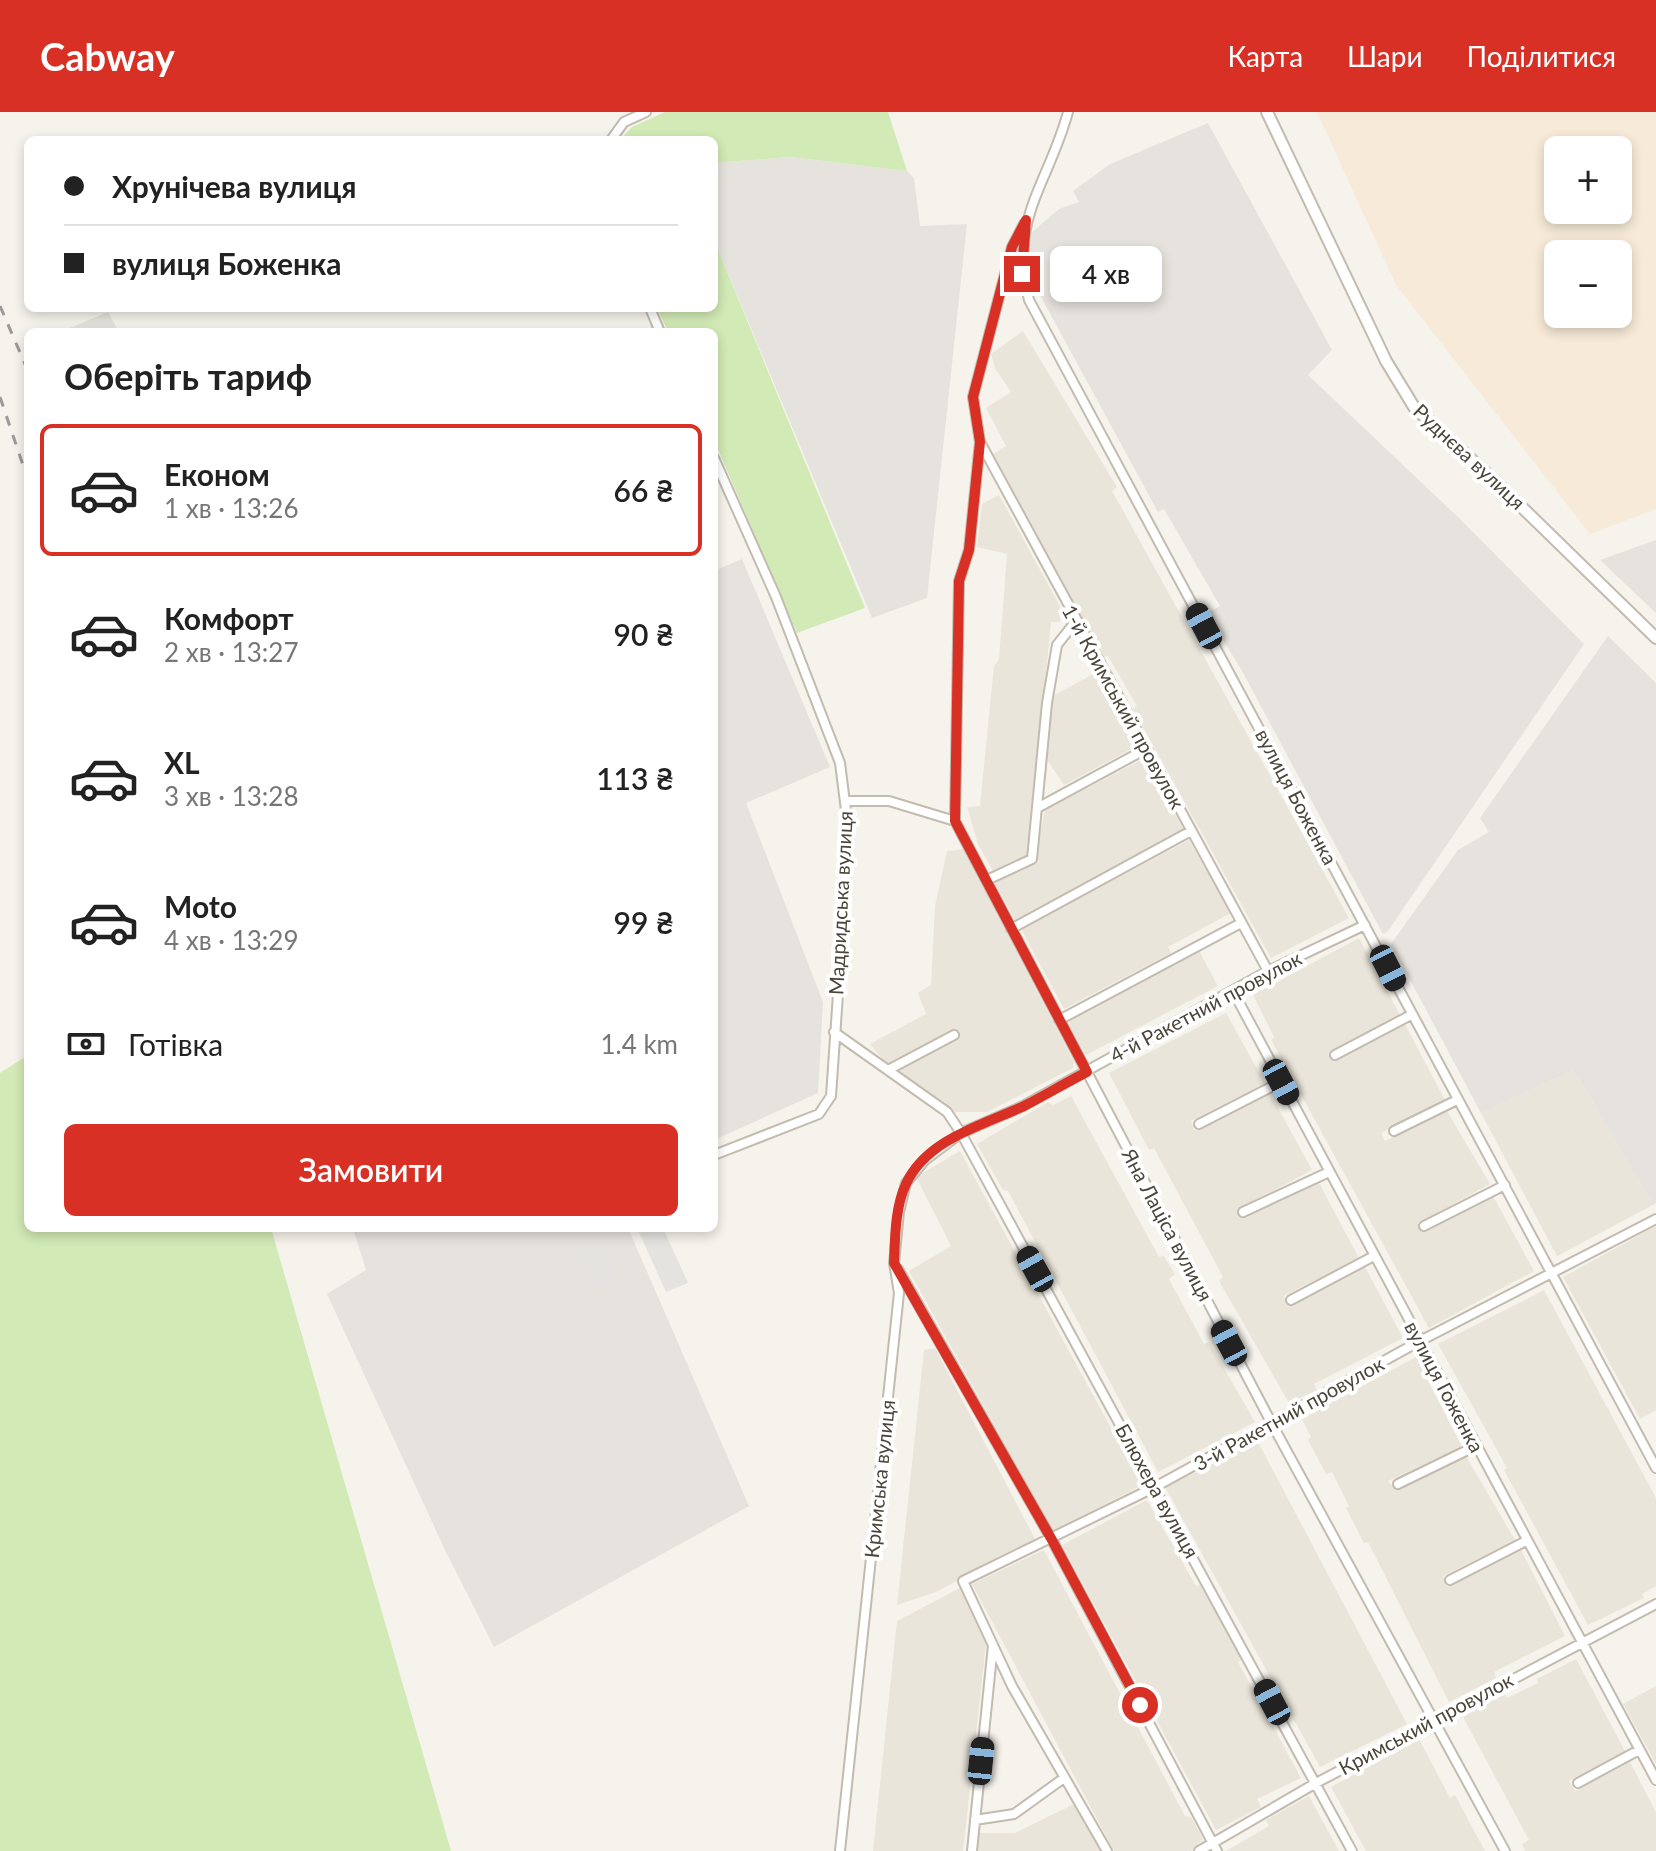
<!DOCTYPE html>
<html lang="uk">
<head>
<meta charset="utf-8">
<style>
	:root { --surface:#fff; --page:#f6f6f6; --text:#222; --muted:#767676; --line:#e0e0e0; --accent:#d93025 }
	body { margin:0; font-family:Lato,sans-serif; background:var(--page); color:var(--text); height:100vh; display:flex; flex-direction:column; font-size:30px; white-space:nowrap }
	* { box-sizing:border-box; margin:0 }
	p { font-size:26px; color:var(--muted) }
	.icon { flex:none; width:44px; height:44px; fill:none; stroke:currentColor; stroke-width:2; stroke-linecap:round; stroke-linejoin:round }
	.map { position:relative; flex:1; overflow:hidden }
	.details { position:absolute; left:24px; top:216px; width:694px; height:904px; display:flex; flex-direction:column; background:var(--surface); border-radius:12px; box-shadow:0 4px 12px #0003 }
	.details>* { flex:none }
	.hud { position:absolute; left:24px; top:24px; width:694px; height:176px; border-radius:12px; box-shadow:0 4px 12px #0003; display:grid; align-content:center; height:176px; padding:0 40px; background:var(--surface) }
	.tools { position:absolute; left:1544px; top:24px; display:grid; gap:16px }
	.tools a { display:grid; place-items:center; width:88px; height:88px; border-radius:12px; background:var(--surface); box-shadow:0 4px 12px #0003; font-size:40px }
	.end { position:absolute; width:36px; height:36px; margin:-18px; border:10px solid #d93025; background:#fff; box-shadow:0 0 0 4px #fff }
	.from { border-radius:50% }
	.bubble { position:absolute; height:56px; border-radius:12px; background:var(--surface); box-shadow:0 4px 12px #0003; font-size:26px; font-weight:600; line-height:56px; text-align:center }
	.car { position:absolute; width:24px; height:48px; margin:-24px -12px; border-radius:10px; box-shadow:0 0 6px 2px #0007; background:linear-gradient(#222 24%,#8ab4d8 0 40%,#222 0 76%,#8ab4d8 0 86%,#222 0) }
	.hud b { display:flex; align-items:center; gap:28px; height:76px; font-size:30px }
	.hud b+b { border-top:2px solid var(--line) }
	.hud i { width:20px; height:20px; background:var(--text) }
	ul { padding:0; list-style:none }
	li { display:flex; align-items:center; gap:24px; height:132px; margin:0 16px 12px; padding:0 24px; border:4px solid transparent; border-radius:12px }
	li div { flex:1 }
	li b { display:block; font-size:30px }
	li em { font-style:normal; font-weight:600 }
	li.current { border-color:var(--accent) }
	li>.icon { width:72px; height:72px; stroke-width:1.5 }
	h2 { padding:0 40px; font-size:36px; line-height:96px }
	.pay { display:flex; align-items:center; gap:20px; height:88px; padding:0 40px; font-size:30px }
	.pay p { margin-inline-start:auto }
	.button { display:flex; gap:16px; margin-top:auto; padding:16px 40px }
	.button a { flex:1; height:92px; border-radius:12px; background:var(--accent); color:#fff; font-size:32px; font-weight:600; line-height:92px; text-align:center }
	header { display:flex; align-items:center; gap:48px; box-sizing:border-box; height:112px; padding:0 40px; background:var(--accent); color:#fff }
	header strong { font-size:38px }
	nav { display:flex; gap:44px; margin-inline-start:auto; font-size:28px }
	.map>svg:first-child { display:block }
	.residential { fill:#eae5da }
	.commercial { fill:#f7ead8; fill-rule:evenodd }
	.industrial { fill:#e6e2dd }
	.green { fill:#d2eab5 }
	.parking { fill:#e5e3e0 }
	.lines { fill:none; stroke-linecap:round; stroke-linejoin:round }
	.minor-casing { stroke:#c2bbae; stroke-width:12 }
	.tertiary-casing { stroke:#c2bbae; stroke-width:14 }
	.minor { stroke:#fff; stroke-width:8 }
	.tertiary { stroke:#fff; stroke-width:10 }
	.rail { stroke:#9a9a9a; stroke-width:3; stroke-dasharray:10 10; stroke-linecap:butt }
	.route { stroke:#d93025; stroke-width:10 }
	.labels { text-anchor:middle; stroke-width:8; stroke-linejoin:round; paint-order:stroke }
	.street-label { font-size:20px; fill:#4b4439; stroke:#fff }
</style>
</head>
<body>
<header>
<strong>Cabway</strong>
<nav><a>Карта</a><a>Шари</a><a>Поділитися</a></nav>
</header>
<div class="map">
<svg width="1656" height="1739" viewBox="0 0 1656 1739">
	<rect width="100%" height="100%" fill="#f6f3ec"/>
	<path class="residential" d="M1023,219l94,156 -5,4 237,427 -78,40 -138,-249 4,-3 -29,-50 -5,1 -110,-203 13,-8 -20,-38 25,-16 -16,-24 -4,-14z
		M999,383l61,111v16h-9l-23,233 -34,18 -16,-29 -11,-37 13,-1 14,-140 5,-7 8,-105 -30,-7 5,-43z
		M1097,560l40,74 -73,39 -17,-25 6,-64z
		M1145,646l39,72 -169,90 -20,-37 39,-19 11,-54z
		M1189,728l42,73 -63,34 3,6 -107,56 -43,-80z
		M963,737l111,213 -1,6 -86,44h-33l-70,-51 -14,-17 56,-30 -8,-21 13,-8 4,-79 12,-55z
		M1359,826l41,77 -70,37 3,8 72,-36 40,76 -64,33 4,8 62,-30 43,73 -72,39 5,8 70,-35 41,75 -105,57 -158,-288 3,-3 -21,-42z
		M1199,839l19,35 -132,69 -17,-30 2,-8z
		M1226,901l39,70 -74,38 3,9 76,-37 42,77 -73,39 4,9 76,-35 40,75 -75,38 4,9 77,-38 38,71 -89,46 3,6 -28,13 -70,-122 4,-4 -69,-129 -5,2 -40,-77z
		M1574,958l79,135 -96,51 -76,-143z
		M1071,984l88,161 5,-1 11,18 -6,5 35,65 5,-2 46,80 -97,50 -150,-281 -5,-1 -26,-46 71,-42 5,3z
		M960,1039l182,334 -89,46 -144,-260 42,-25 -35,-69z
		M1656,1114v184l-16,9 -77,-142z
		M1544,1178l112,208v88l-14,8 2,4 -56,27 -84,-155 3,-2 -69,-124z
		M935,1236l100,191 -99,53 -39,13 27,-255z
		M1416,1245l46,90 -74,34 8,9 70,-34 49,84 -72,36 5,11 73,-37 44,86 -71,36 2,6 -47,24 -81,-160 -4,1 -18,-35 3,-2 -17,-34 -6,2 -18,-34 3,-3 -9,-18z
		M1258,1330l149,282 -87,43 -155,-280z
		M1147,1388l49,86 4,-1 20,35 22,39 -4,3 63,116 -44,21 4,8 -45,23 -154,-285z
		M1044,1438l141,266 6,1 12,22 -12,12h-77l-142,-267z
		M960,1476l26,56 -23,207h-90l24,-230z
		M1576,1547l49,92 -56,30 6,10 55,-29 26,50v39h-131l-3,-7 7,-4 -66,-123 42,-24 2,5 31,-15 -1,-4z
		M1656,1574v78l-33,-60z
		M1419,1627l31,59 5,-3 30,56h-119l-35,-64z
		M1309,1684l30,55h-113l43,-25 -3,-6z
		M1074,1692l27,47h-125l2,-18h37z"/>
	<path class="commercial" d="M1317,0h339v397l-66,25 -194,-249zM1558,38h60v60h-60zM1558,142h60v60h-60z"/>
	<path class="industrial" d="M1208,11l124,227 -24,25 153,145 123,124 -196,287 -5,3 -141,-263 -35,-58 13,-7 -56,-97 -6,3 -130,-239 3,-40 28,-24 20,-7 -6,-11 37,-27z
		M791,45l116,14 7,7 6,48 47,-2 -40,374 -55,20 -158,-378v-77z
		M108,200l11,20h-59z
		M1656,428v73l-56,-53z
		M742,447l88,208 -84,36 77,199 -5,91 -104,47v-569z
		M1608,524l48,47v520l-3,2 -79,-135 -93,43 -90,-169 67,-94 31,-18 -9,-14z
		M353,1116h275l121,278 -255,141 -49,-97 -118,-256 39,-24z"/>
	<path class="green" d="M665,0h223l19,59 -116,-14 -77,6v-23h-94l12,-13z
		M714,128l151,368 -68,25 -83,-193v-108h-46l-11,-24h57z
		M28,943v173h243l180,623h-451v-778z"/>
	<path class="parking" d="M637,1116h26l25,55 -22,9z
		M599,1127l18,40 -21,10 -19,-40z"/>
	<g class="lines">
		<g class="minor-casing">
			<path id="minor" d="M1068,0c-19,71 -60,107 -39,188l627,1168
				M611,28l13,-18 22,-10
				M650,196l10,24
				M980,330l288,529
				M714,346l62,139 64,166 9,71 -18,262 -12,18 -105,41
				M847,689h42l66,20 317,603 233,427
				M1039,695l107,-58
				M955,709l4,-240 10,-31 11,-108 -7,-45 39,-150 12,-23
				M987,768l45,-21 15,-156 10,-58 19,-24
				M1011,817l180,-98
				M1234,881l422,787
				M1059,908l182,-97
				M834,920l113,80 14,21 391,718
				M1335,943l76,-40
				M888,958l66,-35
				M1199,1012l82,-42
				M1394,1019l63,-31
				M1243,1100l86,-40
				M1424,1114l81,-41
				M898,1157l154,271 165,311
				M1291,1188l83,-44
				M1398,1372l78,-38
				M1450,1468l76,-39
				M1578,1671l61,-33
				M975,1708l39,-6 50,-36
				M840,1739l59,-558 -5,-30 5,-51 7,-29 19,-23 36,-27 62,-27 245,-135 97,-46
				M972,1739l21,-206
				M1107,1739l-95,-165 -49,-105 192,-94 265,-146 236,-122
				M1199,1739l117,-68 340,-179"/>
		</g>
		<g class="tertiary-casing">
			<path id="tertiary" d="M1267,0l119,249 28,46 83,76 159,155"/>
		</g>
		<use href="#minor" class="minor"/>
		<use href="#tertiary" class="tertiary"/>
		<path class="rail" d="M0,194l28,65
			M0,285l28,83"/>
	</g>
	<g class="lines">
		<path class="route" d="M1022,162l4,-54 -14,27 -39,150 7,45 -11,108 -10,31 -4,240 132,251c-22,11 -43,24 -65,35 -40,18 -96,33 -116,77 -11,23 -11,54 -12,79l158,277 88,165"/>
	</g>
	<g class="labels">
		<g class="street-label">
			<text transform="translate(1469 345) rotate(43)" y="7">Руднєва вулиця</text>
			<text transform="translate(1123 595) rotate(61)" y="7">1-й Кримський провулок</text>
			<text transform="translate(1296 685) rotate(62)" y="7">вулиця Боженка</text>
			<text transform="translate(841 791) rotate(-87)" y="7">Мадридська вулиця</text>
			<text transform="translate(1206 895) rotate(-28)" y="7">4-й Ракетний провулок</text>
			<text transform="translate(1167 1113) rotate(62)" y="7">Яна Лаціса вулиця</text>
			<text transform="translate(1444 1275) rotate(62)" y="7">вулиця Гоженка</text>
			<text transform="translate(1289 1302) rotate(-29)" y="7">3-й Ракетний провулок</text>
			<text transform="translate(880 1367) rotate(-84)" y="7">Кримська вулиця</text>
			<text transform="translate(1157 1379) rotate(61)" y="7">Блюхера вулиця</text>
			<text transform="translate(1426 1612) rotate(-28)" y="7">Кримський провулок</text>
		</g>
	</g>
</svg>
<div class="tools">
<a>+</a>
<a>−</a>
</div>
<i class="end from" style="left:1140px;top:1593px"></i>
<i class="end" style="left:1022px;top:162px"></i>
<div class="bubble" style="left:1050px;top:134px;width:112px">4 хв</div>
<i class="car" style="left:1204px;top:514px;rotate:332deg"></i>
<i class="car" style="left:1388px;top:856px;rotate:153deg"></i>
<i class="car" style="left:1281px;top:970px;rotate:152deg"></i>
<i class="car" style="left:1035px;top:1157px;rotate:331deg"></i>
<i class="car" style="left:1229px;top:1231px;rotate:332deg"></i>
<i class="car" style="left:1272px;top:1590px;rotate:332deg"></i>
<i class="car" style="left:981px;top:1649px;rotate:6deg"></i>
<div class="hud">
<b><i class="from"></i>Хрунічева вулиця</b>
<b><i></i>вулиця Боженка</b>
</div>
<section class="details">
<h2>Оберіть тариф</h2>
<ul>
<li class="current"><svg class="icon" aria-label="car" viewBox="0 0 24 24"><path d="M5 17H2v-5l4-1 3-4h7l3 4 3 1v5h-3M9 17h6M6 11h13"/><circle cx="7" cy="17" r="2"/><circle cx="17" cy="17" r="2"/></svg><div><b>Економ</b><p>1 хв · 13:26</p></div><em>66 ₴</em></li>
<li><svg class="icon" aria-label="car" viewBox="0 0 24 24"><path d="M5 17H2v-5l4-1 3-4h7l3 4 3 1v5h-3M9 17h6M6 11h13"/><circle cx="7" cy="17" r="2"/><circle cx="17" cy="17" r="2"/></svg><div><b>Комфорт</b><p>2 хв · 13:27</p></div><em>90 ₴</em></li>
<li><svg class="icon" aria-label="car" viewBox="0 0 24 24"><path d="M5 17H2v-5l4-1 3-4h7l3 4 3 1v5h-3M9 17h6M6 11h13"/><circle cx="7" cy="17" r="2"/><circle cx="17" cy="17" r="2"/></svg><div><b>XL</b><p>3 хв · 13:28</p></div><em>113 ₴</em></li>
<li><svg class="icon" aria-label="car" viewBox="0 0 24 24"><path d="M5 17H2v-5l4-1 3-4h7l3 4 3 1v5h-3M9 17h6M6 11h13"/><circle cx="7" cy="17" r="2"/><circle cx="17" cy="17" r="2"/></svg><div><b>Moto</b><p>4 хв · 13:29</p></div><em>99 ₴</em></li>
</ul>
<div class="pay"><svg class="icon" aria-label="cash" viewBox="0 0 24 24"><path d="M3 7h18v10H3z"/><circle cx="12" cy="12" r="2"/></svg>Готівка<p>1.4 km</p></div>
<div class="button"><a>Замовити</a></div>
</section>
</div>
</body>
</html>
